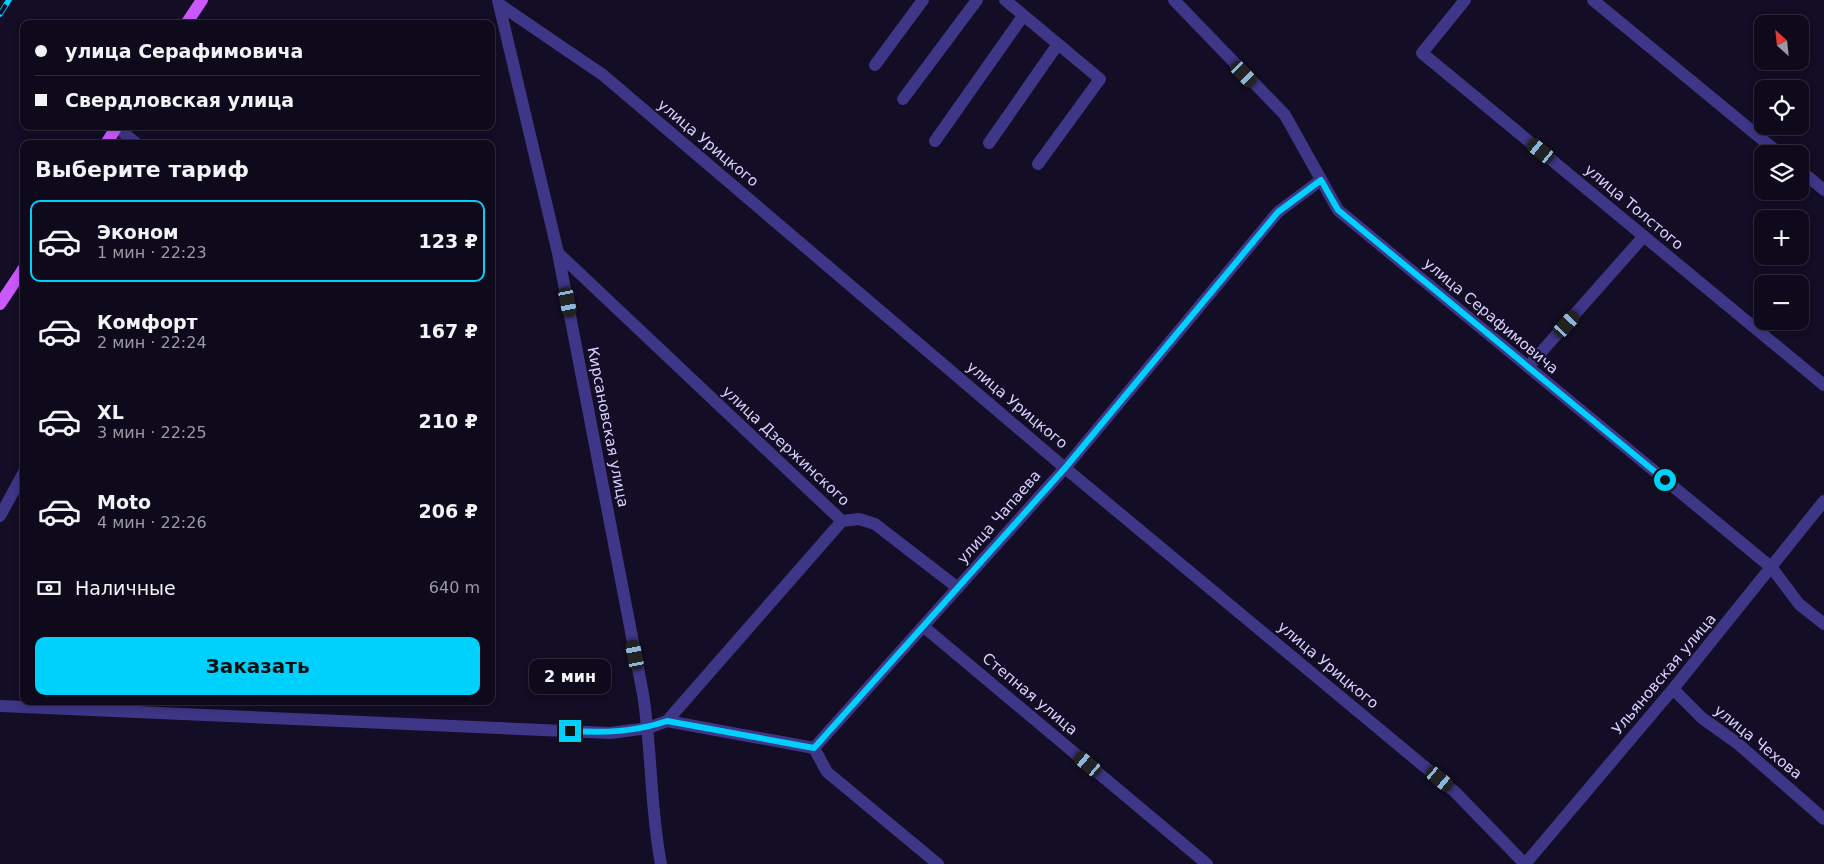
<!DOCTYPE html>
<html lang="ru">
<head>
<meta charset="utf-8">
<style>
	:root { --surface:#0e0a1c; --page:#1c1829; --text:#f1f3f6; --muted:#9b9aa3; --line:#2e2b3b; --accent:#00d1fc }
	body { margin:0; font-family:"DejaVu Sans",sans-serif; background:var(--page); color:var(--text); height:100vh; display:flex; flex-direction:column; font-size:19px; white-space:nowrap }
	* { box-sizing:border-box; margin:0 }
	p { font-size:16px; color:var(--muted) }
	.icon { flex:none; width:28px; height:28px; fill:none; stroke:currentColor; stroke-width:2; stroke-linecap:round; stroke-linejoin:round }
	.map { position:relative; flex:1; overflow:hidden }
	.sheet { position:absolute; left:20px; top:140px; width:475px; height:565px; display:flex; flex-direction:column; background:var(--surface); border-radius:10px; box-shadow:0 2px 8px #0003,0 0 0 1px var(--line) }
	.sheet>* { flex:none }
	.top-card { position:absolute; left:20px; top:20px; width:475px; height:110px; border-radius:10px; box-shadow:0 2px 8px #0003,0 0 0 1px var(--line); display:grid; align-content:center; height:110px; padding:0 15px; background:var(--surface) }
	.needle { width:32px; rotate:333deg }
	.controls { position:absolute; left:1754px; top:15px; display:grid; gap:10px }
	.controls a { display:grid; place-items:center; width:55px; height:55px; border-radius:10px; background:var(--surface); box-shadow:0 2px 8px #0003,0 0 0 1px var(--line); font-size:25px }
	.end { position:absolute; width:22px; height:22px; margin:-11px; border:6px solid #00d1fc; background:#111; box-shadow:0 0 0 2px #111 }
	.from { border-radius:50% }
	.bubble { position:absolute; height:35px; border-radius:10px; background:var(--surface); box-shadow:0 2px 8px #0003,0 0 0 1px var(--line); font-size:16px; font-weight:700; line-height:35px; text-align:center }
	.car { position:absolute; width:15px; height:30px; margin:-15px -8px; border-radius:6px; box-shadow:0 0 4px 1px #0007; background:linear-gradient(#222 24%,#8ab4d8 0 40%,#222 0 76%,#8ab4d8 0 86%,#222 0) }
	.top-card b { display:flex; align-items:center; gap:18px; height:48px; font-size:19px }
	.top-card b+b { border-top:1px solid var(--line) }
	.top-card i { width:12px; height:12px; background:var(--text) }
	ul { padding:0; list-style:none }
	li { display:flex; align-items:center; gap:15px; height:82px; margin:0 10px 8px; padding:0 5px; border:2px solid transparent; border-radius:10px }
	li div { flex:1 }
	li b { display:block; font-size:19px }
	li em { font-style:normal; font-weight:700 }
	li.on { border-color:var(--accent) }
	li>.icon { width:45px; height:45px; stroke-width:1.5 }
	h2 { padding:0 15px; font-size:22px; line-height:60px }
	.pay { display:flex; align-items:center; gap:12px; height:55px; padding:0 15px; font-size:19px }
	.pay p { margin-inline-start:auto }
	.primary-button { display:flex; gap:10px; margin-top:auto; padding:10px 15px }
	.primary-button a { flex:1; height:58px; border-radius:10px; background:var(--accent); color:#111; font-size:20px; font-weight:700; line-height:58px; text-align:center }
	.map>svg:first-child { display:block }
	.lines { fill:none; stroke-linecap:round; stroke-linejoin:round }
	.minor { stroke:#3e3686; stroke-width:12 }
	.major { stroke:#cc58ff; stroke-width:12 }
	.rail-casing { stroke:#00d1fc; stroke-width:5.5 }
	.rail { stroke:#130d25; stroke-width:4; stroke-dasharray:11; stroke-linecap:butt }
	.route { stroke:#00d1fc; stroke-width:6 }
	.labels { text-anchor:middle; stroke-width:4; stroke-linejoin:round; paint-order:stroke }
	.street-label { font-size:15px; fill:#d9d1ff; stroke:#130d25 }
</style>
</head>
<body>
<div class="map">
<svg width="1824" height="864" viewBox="0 0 1824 864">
	<rect width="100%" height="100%" fill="#130d25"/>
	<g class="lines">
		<path class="minor" d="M498,0l60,253 85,441c9,57 7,114 18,170
			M1005,0l95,79 -62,85
			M1174,0l111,115 53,95 434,358 27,36 25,20
			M1465,0l-43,53 402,332
			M1593,0l187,154
			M499,4l104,71 462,393 390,324 70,72
			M875,65l48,-65
			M903,99l74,-99
			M117,127l20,17
			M935,141l88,-125
			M989,143l69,-99
			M1800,170l24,20
			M558,253l284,268 -175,200
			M1528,367l116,-131
			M0,516l24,-44
			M842,521l17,-2 16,5 83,64
			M924,627l283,237
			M1673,689l29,29 35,25 87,76
			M0,706l610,27 38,-5 19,-7 147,27
			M814,748l251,-280 213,-256 43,-32
			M814,748l13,24 111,92
			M1525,864l148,-175 151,-188"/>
		<path class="major" d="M186,24l16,-24
			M106,144l11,-18
			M0,304l24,-36"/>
		<g class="rail-casing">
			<path id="rail" d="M0,14l9,-14"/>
		</g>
		<use href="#rail" class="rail"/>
	</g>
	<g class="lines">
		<path class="route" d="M570,731c34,2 65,1 97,-10l147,27 251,-280 213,-256 43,-32 17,30 327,270"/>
	</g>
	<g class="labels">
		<g class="street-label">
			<text transform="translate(708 143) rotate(40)" y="5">улица Урицкого</text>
			<text transform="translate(1634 207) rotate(40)" y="5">улица Толстого</text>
			<text transform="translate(1491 316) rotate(40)" y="5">улица Серафимовича</text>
			<text transform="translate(1017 405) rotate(40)" y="5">улица Урицкого</text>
			<text transform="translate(608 427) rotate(79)" y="5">Кирсановская улица</text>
			<text transform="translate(786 446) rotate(43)" y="5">улица Дзержинского</text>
			<text transform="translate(999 517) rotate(-49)" y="5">улица Чапаева</text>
			<text transform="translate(1328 665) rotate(40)" y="5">улица Урицкого</text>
			<text transform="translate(1664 674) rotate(-50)" y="5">Ульяновская улица</text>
			<text transform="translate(1030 694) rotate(40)" y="5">Степная улица</text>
			<text transform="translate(1758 742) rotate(39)" y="5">улица Чехова</text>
		</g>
	</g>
</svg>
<div class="controls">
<a><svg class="needle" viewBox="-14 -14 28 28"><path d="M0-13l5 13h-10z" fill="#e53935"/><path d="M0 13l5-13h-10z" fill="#9b9aa3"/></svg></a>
<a><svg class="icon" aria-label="locate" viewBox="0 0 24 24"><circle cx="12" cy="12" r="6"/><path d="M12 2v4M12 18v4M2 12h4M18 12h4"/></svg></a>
<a><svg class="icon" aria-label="layers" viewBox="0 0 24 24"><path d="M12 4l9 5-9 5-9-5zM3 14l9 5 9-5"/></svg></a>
<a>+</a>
<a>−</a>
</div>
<i class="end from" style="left:1665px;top:480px"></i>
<i class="end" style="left:570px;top:731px"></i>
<div class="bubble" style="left:529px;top:659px;width:82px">2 мин</div>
<i class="car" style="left:1244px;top:74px;rotate:136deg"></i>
<i class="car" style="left:1541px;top:151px;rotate:309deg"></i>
<i class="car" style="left:568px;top:302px;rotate:169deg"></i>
<i class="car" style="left:1567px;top:324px;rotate:42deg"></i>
<i class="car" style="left:635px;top:655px;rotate:349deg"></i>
<i class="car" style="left:1088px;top:764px;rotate:310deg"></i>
<i class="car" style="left:1440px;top:779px;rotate:130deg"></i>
<div class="top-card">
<b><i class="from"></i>улица Серафимовича</b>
<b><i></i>Свердловская улица</b>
</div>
<section class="sheet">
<h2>Выберите тариф</h2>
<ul>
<li class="on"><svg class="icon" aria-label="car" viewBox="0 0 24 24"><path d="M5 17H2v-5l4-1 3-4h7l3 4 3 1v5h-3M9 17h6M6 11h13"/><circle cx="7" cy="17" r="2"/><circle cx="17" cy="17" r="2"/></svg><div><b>Эконом</b><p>1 мин · 22:23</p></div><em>123 ₽</em></li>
<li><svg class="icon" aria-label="car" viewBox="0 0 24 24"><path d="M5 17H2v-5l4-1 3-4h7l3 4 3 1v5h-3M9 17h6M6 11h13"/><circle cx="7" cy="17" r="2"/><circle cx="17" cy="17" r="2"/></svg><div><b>Комфорт</b><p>2 мин · 22:24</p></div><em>167 ₽</em></li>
<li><svg class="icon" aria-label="car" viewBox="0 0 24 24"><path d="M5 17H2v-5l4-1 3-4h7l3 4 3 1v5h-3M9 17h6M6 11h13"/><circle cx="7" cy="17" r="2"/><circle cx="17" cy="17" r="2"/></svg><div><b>XL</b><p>3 мин · 22:25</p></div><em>210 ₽</em></li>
<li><svg class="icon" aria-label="car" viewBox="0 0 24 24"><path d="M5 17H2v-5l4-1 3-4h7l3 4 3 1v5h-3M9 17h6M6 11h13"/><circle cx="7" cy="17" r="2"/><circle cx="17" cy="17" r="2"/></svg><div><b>Moto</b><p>4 мин · 22:26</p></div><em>206 ₽</em></li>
</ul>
<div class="pay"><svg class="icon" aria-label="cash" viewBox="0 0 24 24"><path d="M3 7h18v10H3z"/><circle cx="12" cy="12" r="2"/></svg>Наличные<p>640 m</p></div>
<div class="primary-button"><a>Заказать</a></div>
</section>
</div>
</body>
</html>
